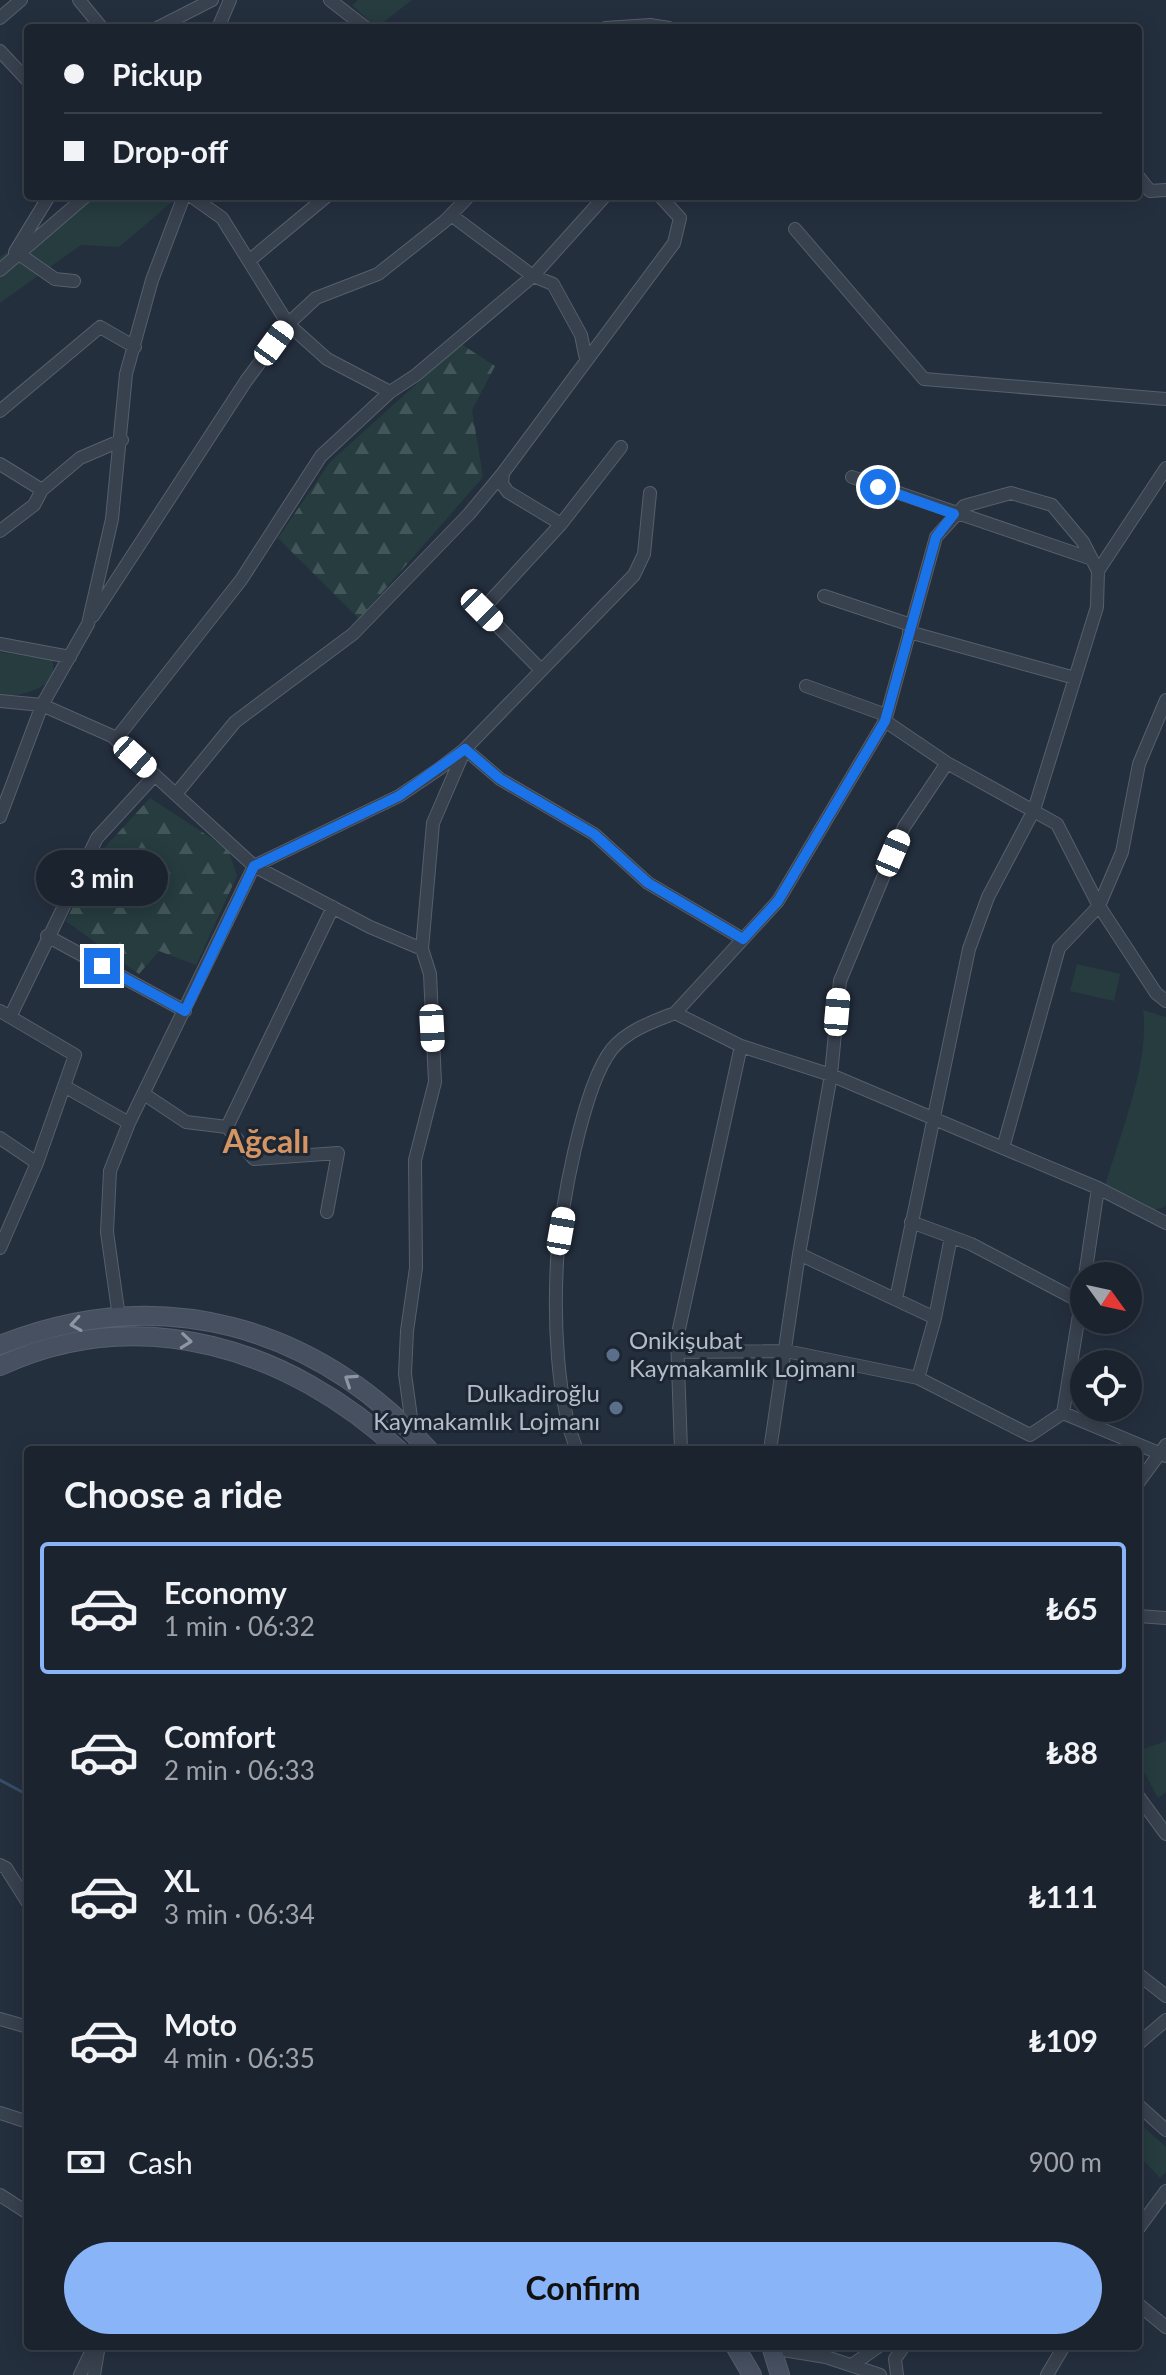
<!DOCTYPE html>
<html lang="en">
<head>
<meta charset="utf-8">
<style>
	:root { --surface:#1b232e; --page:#282f3a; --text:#f1f3f6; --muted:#a0a4aa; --line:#39404a; --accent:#8ab4f8 }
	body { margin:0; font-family:Lato,sans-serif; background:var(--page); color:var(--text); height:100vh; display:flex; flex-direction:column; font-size:30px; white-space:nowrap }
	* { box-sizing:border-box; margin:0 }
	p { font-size:26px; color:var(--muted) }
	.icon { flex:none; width:44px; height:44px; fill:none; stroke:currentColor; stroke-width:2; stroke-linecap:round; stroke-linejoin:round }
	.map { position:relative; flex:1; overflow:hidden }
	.drawer { position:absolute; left:24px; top:1446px; width:1118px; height:904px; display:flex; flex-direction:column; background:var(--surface); border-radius:8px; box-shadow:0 4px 20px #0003,0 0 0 2px var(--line) }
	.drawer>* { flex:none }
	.hud { position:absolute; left:24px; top:24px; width:1118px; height:176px; border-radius:8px; box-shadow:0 4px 20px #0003,0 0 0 2px var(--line); display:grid; align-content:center; height:176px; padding:0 40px; background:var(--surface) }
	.needle { width:52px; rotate:123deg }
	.controls { position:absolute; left:1070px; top:1262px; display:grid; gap:16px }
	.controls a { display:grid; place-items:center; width:72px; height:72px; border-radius:50%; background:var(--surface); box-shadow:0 4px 20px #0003,0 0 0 2px var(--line); font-size:40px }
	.end { position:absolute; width:36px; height:36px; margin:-18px; border:10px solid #1a73e8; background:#fff; box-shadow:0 0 0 4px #fff }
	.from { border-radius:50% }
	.bubble { position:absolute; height:56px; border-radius:28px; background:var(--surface); box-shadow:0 4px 20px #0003,0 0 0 2px var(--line); font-size:26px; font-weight:700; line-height:56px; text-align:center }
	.car { position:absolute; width:24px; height:48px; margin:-24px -12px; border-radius:10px; box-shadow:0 0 6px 2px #0007; background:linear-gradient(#fff 24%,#345 0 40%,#fff 0 76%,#345 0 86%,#fff 0) }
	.hud b { display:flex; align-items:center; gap:28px; height:76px; font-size:30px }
	.hud b+b { border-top:2px solid var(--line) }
	.hud i { width:20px; height:20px; background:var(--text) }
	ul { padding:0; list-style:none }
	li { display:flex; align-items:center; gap:24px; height:132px; margin:0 16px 12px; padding:0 24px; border:4px solid transparent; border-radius:8px }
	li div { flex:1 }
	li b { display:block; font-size:30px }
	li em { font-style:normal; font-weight:700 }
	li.selected { border-color:var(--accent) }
	li>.icon { width:72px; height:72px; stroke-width:1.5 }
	h2 { padding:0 40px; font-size:36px; line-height:96px }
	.pay { display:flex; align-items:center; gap:20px; height:88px; padding:0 40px; font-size:30px }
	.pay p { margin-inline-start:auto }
	.cta { display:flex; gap:16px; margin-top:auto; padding:16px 40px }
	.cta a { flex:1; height:92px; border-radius:48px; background:var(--accent); color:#111; font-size:32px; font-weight:700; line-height:92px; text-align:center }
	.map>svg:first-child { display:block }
	.green { fill:#263c3f }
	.forest { fill:url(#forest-firs) }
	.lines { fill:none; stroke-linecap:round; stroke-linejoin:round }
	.stream { stroke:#394c67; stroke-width:3 }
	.street-casing { stroke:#565f6c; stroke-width:14 }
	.secondary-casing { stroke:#565f6c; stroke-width:20 }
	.street { stroke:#38414e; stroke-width:12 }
	.secondary { stroke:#465061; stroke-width:18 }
	.oneway { stroke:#8e96a5 }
	.route { stroke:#1a73e8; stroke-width:10 }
	.service-dot { fill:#5c6f8a; stroke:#1d2633; stroke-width:3 }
	.labels { text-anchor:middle; stroke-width:6; stroke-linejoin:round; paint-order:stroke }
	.poi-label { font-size:24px; fill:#b4bcc9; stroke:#1d2633; text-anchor:start }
	.district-label { font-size:32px; font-weight:bold; fill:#d59563; stroke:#1d2633 }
</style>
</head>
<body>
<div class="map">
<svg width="1166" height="2375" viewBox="0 0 1166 2375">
	<defs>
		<pattern id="forest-firs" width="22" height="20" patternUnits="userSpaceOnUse" patternTransform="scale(2)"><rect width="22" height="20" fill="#263c3f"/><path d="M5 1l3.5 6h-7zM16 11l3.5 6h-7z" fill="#435659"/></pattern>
	</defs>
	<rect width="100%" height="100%" fill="#242f3e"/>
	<path class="green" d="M358,0h54l-36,28 -24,-23z
		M84,196h95l-60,51 -38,-2 -81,58v-46z
		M0,652l53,8v18c-15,13 -32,19 -53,17z
		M1077,964l43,10 -6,27 -44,-10z
		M1143,1010l23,7v184l-1,6 -11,3 -49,-24c15,-52 45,-123 38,-176z
		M1166,1741v51l-8,6 -20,-37v-15l5,3z
		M1138,2122l28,25v25l-6,6 -22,-23z"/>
	<path class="forest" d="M461,344l34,22 -23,44 11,67 -124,142 -81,-81 52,-76z
		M150,798l78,51 9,27 -41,89 -37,-14 -20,23 -73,-53 31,-65z"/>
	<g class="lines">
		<path class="stream" d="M0,1780l28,15"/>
		<g class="street-casing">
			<path id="street" d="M79,0l23,28
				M330,0l36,28
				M0,18l21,-18
				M157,28l55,-28
				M218,28l12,-28
				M605,28l45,-3 19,3
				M0,51l28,30
				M1138,176l12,15 16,-1
				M191,196l31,22 66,106 39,35 63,33
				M451,215l82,61 20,8 28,51 5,24
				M795,229l129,150 242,20
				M15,252l34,-56
				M19,254l36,25 19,2
				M250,260l77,-64
				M0,270l86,-74
				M0,411l100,-84 35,20
				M0,464l42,26
				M503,473l-1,11 6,8 53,32
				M852,477l240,82
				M0,531l34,-26 8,-15 38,-32 42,-18
				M1098,571l68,-103
				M824,596l87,29
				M93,616l153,-235 42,-57 28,-26 62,-24 67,-53 24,-25
				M909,632l166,46
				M0,644l70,13
				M541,670l-59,-60 79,-86 60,-77
				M806,686l80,29
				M1166,700l-27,64 -17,88 -23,54 57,87 10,8
				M0,701l42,4 70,31 142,130 116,61 52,22
				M885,721l62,42 110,61 42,82 -40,42 -56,200 95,40 -13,88
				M116,739l125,-159 80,-124 69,-64 26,-17 117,-99 72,-80
				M176,794l59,-72 118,-88 116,-120 34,-41 171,-230 6,-25 -20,-22
				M0,817l42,-112 46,-81 24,-105 14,-145 26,-94 32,-84
				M47,936l138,75
				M0,1011l75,44 -38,108 -37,85
				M11,1015l86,-177 58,-63
				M741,1046l-66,-33 103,-112 107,-180 51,-184 28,-31 47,-13 41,12 31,37 15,29 -1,36 -63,203 -46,87 -19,52 -73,350
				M64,1086l65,37
				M144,1094l42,28 41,5 27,32 84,-6 -11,59
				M227,1127l106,-220
				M0,1138l37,25
				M1098,1188l68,35
				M911,1222l60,22 110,58
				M799,1254l136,64 -17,60 112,57 33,-22 103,43
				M119,1317l-12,-85 3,-61 19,-48 125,-257 145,-70 40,-27 26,-20 169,-174 10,-21 6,-61
				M935,1318l16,-81
				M678,1352l108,-1 132,27
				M1063,1413l21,-129
				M413,1432l-8,-58 2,-43 9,-63 -1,-108 20,-78 -5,-108 -8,-25 11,-126 32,-74 35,30 94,55 54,49 95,56
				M577,1450c-21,-51 -23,-133 -20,-188 2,-48 26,-177 55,-213 16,-19 40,-27 63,-36
				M681,1450l-4,-112 64,-292 90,29 172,73
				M770,1450l29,-196 32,-179 9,-94 64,-154 43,-64
				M1138,1483l28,-38
				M1138,1616l28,2
				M1138,1796l28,38
				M0,1865l6,3 22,35
				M1138,1974l28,22
				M0,2019l28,8
				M1138,2044l28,-24
				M1138,2105l28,25
				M0,2113l28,9
				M0,2195l28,18
				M1138,2229l28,-38
				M1138,2304l28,23
				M771,2348l55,9 54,18
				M852,2365l27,-19
				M80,2375l11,-23 7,-1 -4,24
				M897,2375l-2,-16 9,-13
				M1047,2375l17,-29"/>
		</g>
		<g class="secondary-casing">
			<path id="secondary" d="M0,1345c160,-64 314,-20 429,105
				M0,1366c141,-65 290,-17 399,84
				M735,2346l17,29
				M771,2346l9,29"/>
		</g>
		<use href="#street" class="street"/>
		<use href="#secondary" class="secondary"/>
	</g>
	<defs><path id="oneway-chevron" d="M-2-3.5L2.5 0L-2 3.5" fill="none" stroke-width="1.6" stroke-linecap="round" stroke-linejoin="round" transform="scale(2)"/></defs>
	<g class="oneway">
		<use href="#oneway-chevron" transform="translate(76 1324) rotate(171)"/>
		<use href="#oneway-chevron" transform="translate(186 1341) rotate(6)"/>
		<use href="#oneway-chevron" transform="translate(350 1380) rotate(-146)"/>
	</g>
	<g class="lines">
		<path class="route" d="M102,966l83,45 69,-145 145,-70 66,-47 35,30 94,55 54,49 95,56 35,-38 107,-180 51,-184 18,-23 -76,-27"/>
	</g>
	<g class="service-dot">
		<circle cx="613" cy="1355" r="8"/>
		<circle cx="616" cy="1408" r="8"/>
	</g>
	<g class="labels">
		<g class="poi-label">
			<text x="629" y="1349">Onikişubat<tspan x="629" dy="28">Kaymakamlık Lojmanı</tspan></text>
			<text x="600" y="1402" text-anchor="end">Dulkadiroğlu<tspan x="600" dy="28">Kaymakamlık Lojmanı</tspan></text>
		</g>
		<g class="district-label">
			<text x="266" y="1153">Ağcalı</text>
		</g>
	</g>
</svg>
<div class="controls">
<a><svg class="needle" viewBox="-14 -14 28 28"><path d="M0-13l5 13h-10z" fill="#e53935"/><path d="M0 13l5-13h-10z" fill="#a0a4aa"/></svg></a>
<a><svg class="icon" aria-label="locate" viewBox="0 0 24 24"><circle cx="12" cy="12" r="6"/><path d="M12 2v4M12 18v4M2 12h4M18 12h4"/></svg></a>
</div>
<i class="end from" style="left:878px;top:487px"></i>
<i class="end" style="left:102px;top:966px"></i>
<div class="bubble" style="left:36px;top:850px;width:132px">3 min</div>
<i class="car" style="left:274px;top:343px;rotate:36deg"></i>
<i class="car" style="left:482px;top:610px;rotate:135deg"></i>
<i class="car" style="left:135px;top:757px;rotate:132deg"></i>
<i class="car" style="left:893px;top:853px;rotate:23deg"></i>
<i class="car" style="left:837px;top:1012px;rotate:5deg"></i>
<i class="car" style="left:432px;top:1028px;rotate:177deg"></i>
<i class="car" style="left:561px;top:1231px;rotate:10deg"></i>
<div class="hud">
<b><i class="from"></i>Pickup</b>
<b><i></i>Drop-off</b>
</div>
<section class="drawer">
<h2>Choose a ride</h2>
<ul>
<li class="selected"><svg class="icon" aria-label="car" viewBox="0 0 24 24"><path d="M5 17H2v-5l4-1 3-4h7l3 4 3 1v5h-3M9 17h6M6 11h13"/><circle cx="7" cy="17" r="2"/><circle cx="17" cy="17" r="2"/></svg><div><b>Economy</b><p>1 min · 06:32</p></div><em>₺65</em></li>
<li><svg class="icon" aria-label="car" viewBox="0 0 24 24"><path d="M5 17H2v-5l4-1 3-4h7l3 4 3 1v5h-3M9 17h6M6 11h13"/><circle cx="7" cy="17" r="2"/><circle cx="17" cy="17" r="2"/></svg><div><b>Comfort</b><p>2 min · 06:33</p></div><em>₺88</em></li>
<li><svg class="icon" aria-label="car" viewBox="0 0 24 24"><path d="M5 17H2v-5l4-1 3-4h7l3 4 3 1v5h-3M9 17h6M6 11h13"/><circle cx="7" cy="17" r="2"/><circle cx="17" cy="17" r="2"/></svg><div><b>XL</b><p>3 min · 06:34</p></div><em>₺111</em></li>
<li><svg class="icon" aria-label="car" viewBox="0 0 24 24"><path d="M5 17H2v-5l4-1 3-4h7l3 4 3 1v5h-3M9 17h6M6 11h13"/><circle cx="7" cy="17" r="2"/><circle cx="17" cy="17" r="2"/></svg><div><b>Moto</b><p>4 min · 06:35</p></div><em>₺109</em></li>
</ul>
<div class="pay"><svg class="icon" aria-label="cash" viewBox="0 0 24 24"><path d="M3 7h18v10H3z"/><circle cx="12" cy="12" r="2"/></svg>Cash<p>900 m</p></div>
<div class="cta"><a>Confirm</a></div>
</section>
</div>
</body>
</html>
